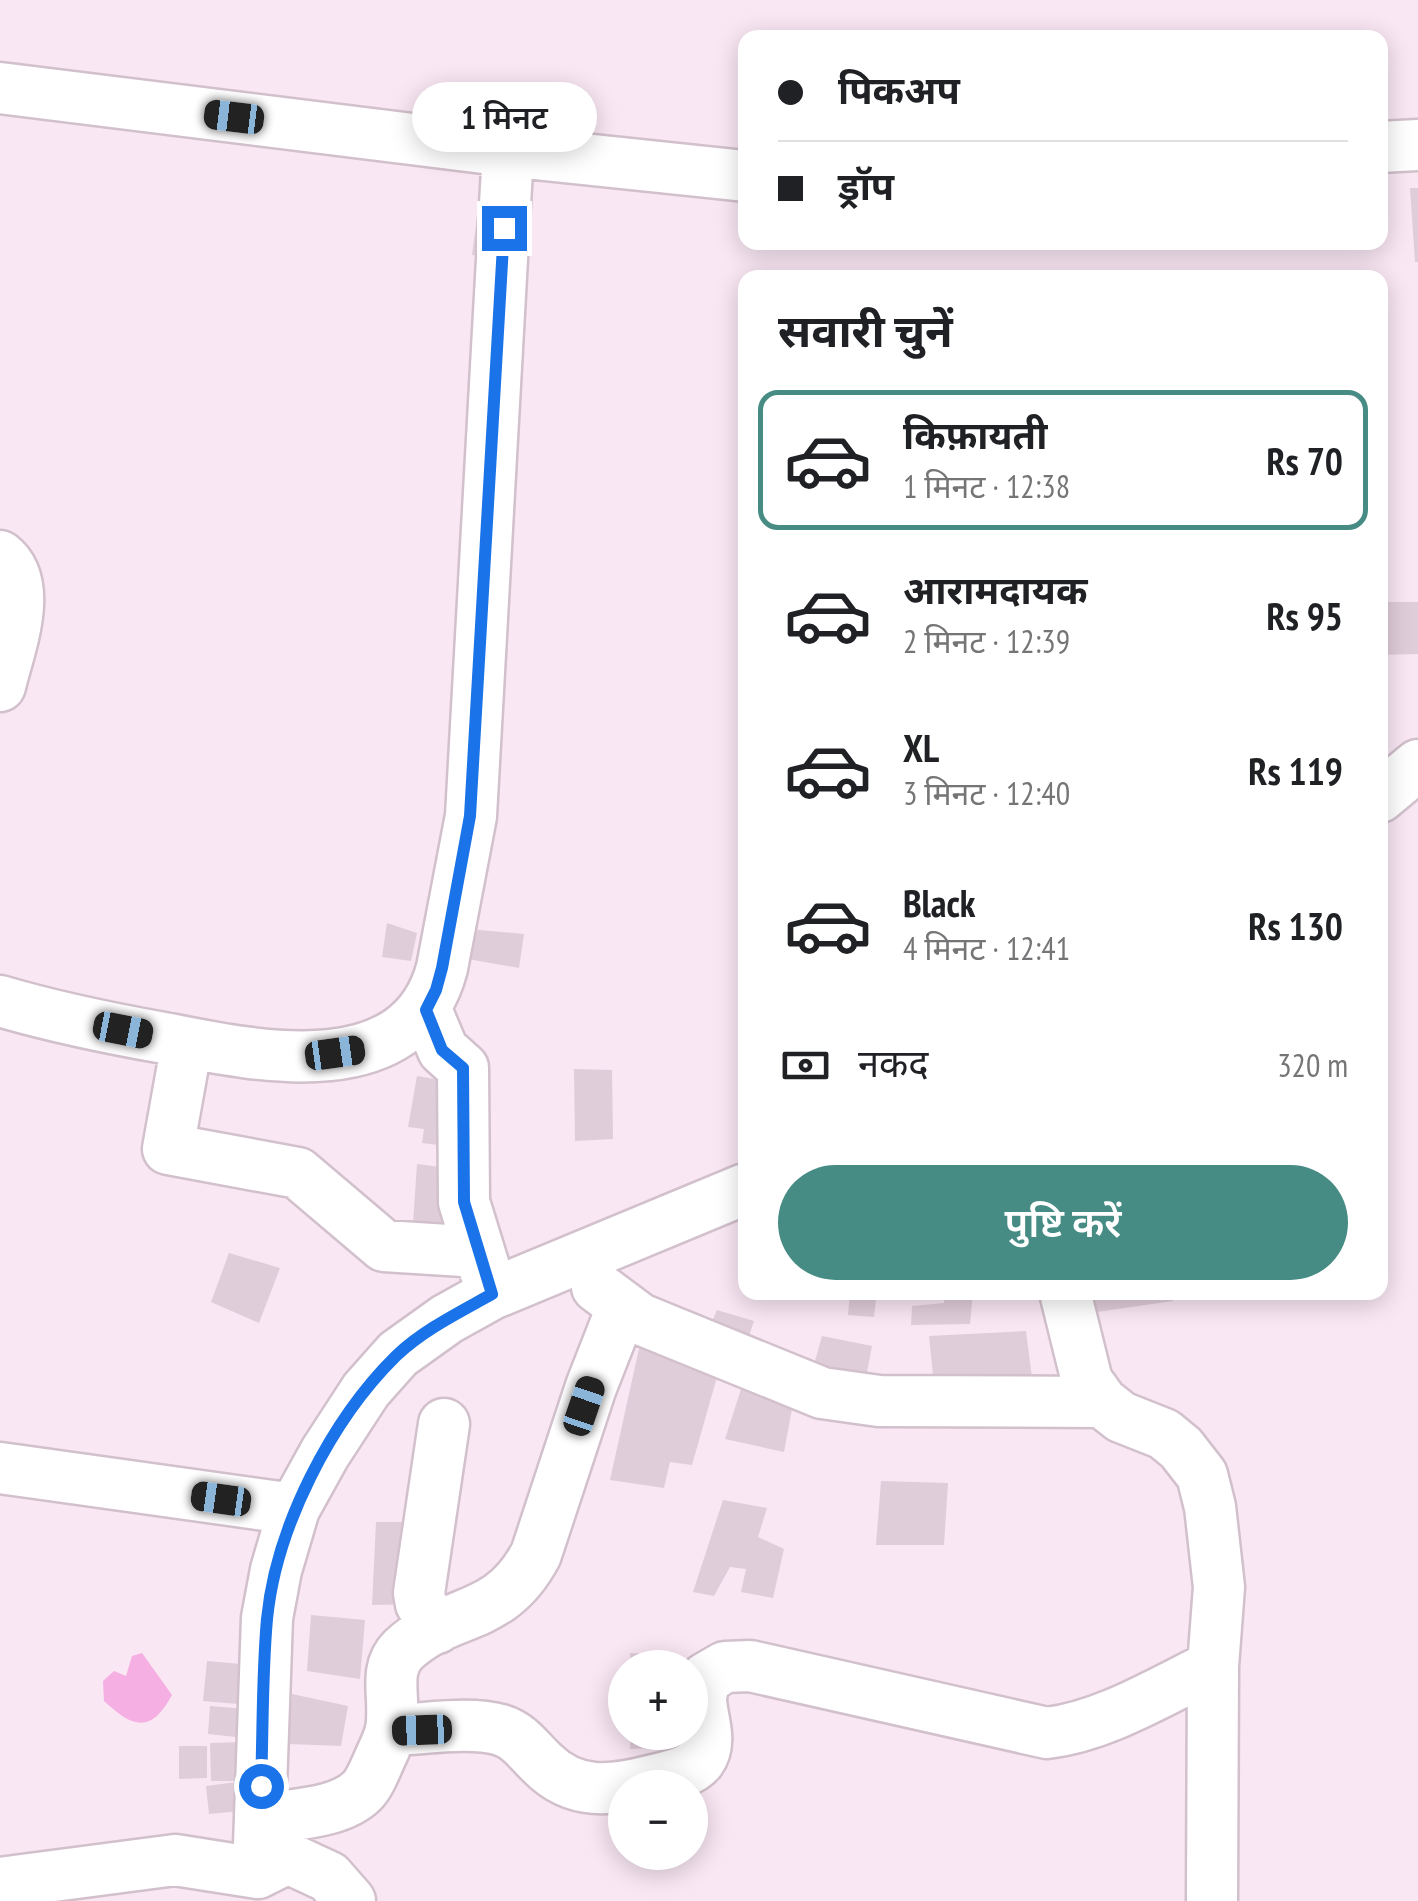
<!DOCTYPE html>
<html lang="hi">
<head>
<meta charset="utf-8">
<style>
	:root { --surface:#fff; --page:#f6f6f6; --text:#202124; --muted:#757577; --line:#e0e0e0; --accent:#468c84 }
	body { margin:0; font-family:"PT Sans Narrow","Noto Sans Devanagari",sans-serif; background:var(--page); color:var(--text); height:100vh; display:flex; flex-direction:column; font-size:38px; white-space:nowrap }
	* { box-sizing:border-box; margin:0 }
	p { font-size:32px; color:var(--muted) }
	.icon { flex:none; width:55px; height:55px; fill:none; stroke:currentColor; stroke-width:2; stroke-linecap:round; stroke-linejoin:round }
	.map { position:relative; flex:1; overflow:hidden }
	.sheet { position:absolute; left:738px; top:270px; width:650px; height:1030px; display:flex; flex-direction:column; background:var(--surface); border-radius:20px; box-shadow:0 5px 25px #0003 }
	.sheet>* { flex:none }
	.guide { position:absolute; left:738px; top:30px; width:650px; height:220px; border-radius:20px; box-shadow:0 5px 25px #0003; display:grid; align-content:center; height:220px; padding:0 40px; background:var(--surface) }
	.tools { position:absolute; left:608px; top:1650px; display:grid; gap:20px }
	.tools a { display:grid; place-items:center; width:100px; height:100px; border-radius:50%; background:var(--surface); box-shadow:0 5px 25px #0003; font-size:50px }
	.end { position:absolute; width:45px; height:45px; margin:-22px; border:12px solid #1a73e8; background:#fff; box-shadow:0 0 0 5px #fff }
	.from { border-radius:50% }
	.bubble { position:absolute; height:70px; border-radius:35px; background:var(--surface); box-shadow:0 5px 25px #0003; font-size:32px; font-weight:600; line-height:70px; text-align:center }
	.car { position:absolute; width:30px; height:60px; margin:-30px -15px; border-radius:12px; box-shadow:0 0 8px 2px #0007; background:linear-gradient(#222 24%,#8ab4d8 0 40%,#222 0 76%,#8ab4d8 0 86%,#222 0) }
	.guide b { display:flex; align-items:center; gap:35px; height:95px; font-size:38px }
	.guide b+b { border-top:2px solid var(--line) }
	.guide i { width:25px; height:25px; background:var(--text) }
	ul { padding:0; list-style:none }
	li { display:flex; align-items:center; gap:30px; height:140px; margin:0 20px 15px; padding:0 20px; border:5px solid transparent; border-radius:20px }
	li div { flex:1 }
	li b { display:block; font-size:38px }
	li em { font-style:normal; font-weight:600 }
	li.active { border-color:var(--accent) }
	li>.icon { width:90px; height:90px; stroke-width:1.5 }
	h2 { padding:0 40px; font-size:45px; line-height:120px }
	.pay { display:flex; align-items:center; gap:25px; height:110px; padding:0 40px; font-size:38px }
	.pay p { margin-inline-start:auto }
	.primary-button { display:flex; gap:20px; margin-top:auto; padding:20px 40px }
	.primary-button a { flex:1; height:115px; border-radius:60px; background:var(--accent); color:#fff; font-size:40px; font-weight:600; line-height:115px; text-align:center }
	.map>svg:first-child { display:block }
	.water { fill:#f5afe3 }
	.building { fill:#e0cdda }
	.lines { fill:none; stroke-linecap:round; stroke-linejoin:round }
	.minor-casing { stroke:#d2c0cc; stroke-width:55 }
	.minor { stroke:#fff; stroke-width:50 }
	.route { stroke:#1a73e8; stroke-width:12 }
</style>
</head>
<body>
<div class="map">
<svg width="1418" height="1901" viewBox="0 0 1418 1901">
	<rect width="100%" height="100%" fill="#f9e7f4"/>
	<path class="water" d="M142,1653l30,42c-21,39 -39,33 -68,6l-1,-20 11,-10 12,5 6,-20z"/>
	<path class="building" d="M544,93l28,2 -4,50 -27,-1z
		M1410,188h8v74h-3z
		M479,201l15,2 -7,53 -15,-1z
		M1380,602h38v52l-38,1z
		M387,923l30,10 -6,28 -29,-4z
		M457,928l67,6 -5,34 -68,-12z
		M574,1069l38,1 1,69 -38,2z
		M417,1076l35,6 2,65 -32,-4 2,-14 -16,-2z
		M417,1164l31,4 -3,58 -32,-3z
		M229,1253l51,15 -21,55 -48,-21z
		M850,1292h27l-3,25 -26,-2z
		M944,1292h29l-3,32 -59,1 1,-19 32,-3z
		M1079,1292h93l1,9 -90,13z
		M717,1310l37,11 -11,33 -41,-10z
		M1026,1331l8,62 -99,2 -6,-59z
		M642,1335l79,28 -29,102 -22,-3 -6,26 -54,-8z
		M822,1336l50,10 -9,47 -43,-6 4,-22 -9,-4z
		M743,1383l51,15 -10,54 -59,-13z
		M881,1481l67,2 -4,62h-68z
		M723,1500l44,8 -9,29 26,12 -11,49 -32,-6 5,-23 -16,-2 -16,29 -21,-4z
		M376,1522h42l3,82 -49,1z
		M311,1615l54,5 -5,59 -53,-8z
		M630,1653l46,2 -1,13h-44z
		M207,1661l46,4 -4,40 -46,-4z
		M292,1694l56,12 -7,40 -53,-2z
		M210,1706l37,3 -2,29 -37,-4z
		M631,1732h62v14l-63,3z
		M244,1742l1,39h-34l-1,-38z
		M179,1746h28v32l-28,1z
		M237,1782l3,29 -31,3 -3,-28z"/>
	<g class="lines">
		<g class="minor-casing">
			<path id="minor" d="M0,88l508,63 237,25
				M1380,147l38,-2
				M0,556c36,28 9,92 0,130
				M1380,797l38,-32
				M0,1001c54,16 108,27 164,37 91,18 246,52 278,-70l29,-152 37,-665
				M426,1010l17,40 20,18 1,134 24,78
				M187,1043l-19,106 130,24 86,73 95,6
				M597,1287l43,32 182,74 57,8 223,1
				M1065,1292l22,89 15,21 19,15 43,17 17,14 21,27 8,32 9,80 -6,79 -1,235
				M0,1468l294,41
				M437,1628l-16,-24 -2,-11 25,-169
				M393,1730c33,-1 76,-9 108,0 19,6 28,21 42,34 31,31 68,27 107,17 16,-4 40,-8 50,-21 13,-18 2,-40 1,-60 0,-7 3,-15 5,-22l19,-11 25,-1 297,67c58,-7 114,-42 166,-67
				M260,1820c30,-6 79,-6 102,-29 8,-8 13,-22 18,-33 12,-25 13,-30 12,-58 -1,-18 -3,-36 11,-50 47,-44 96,-26 133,-96l55,-167 31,-79
				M258,1873l9,-255 9,-48 18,-61 31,-56 41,-63 32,-36 49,-35 45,-25 253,-105
				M0,1883l175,-23 83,13 30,-15 41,19 21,24"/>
		</g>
		<use href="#minor" class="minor"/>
	</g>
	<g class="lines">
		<path class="route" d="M261,1786c2,-55 1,-112 6,-167 9,-92 64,-199 129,-263 27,-26 64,-44 96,-62l-28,-92 -1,-134 -21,-18 -16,-40 10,-20 6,-22 28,-152 34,-588"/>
	</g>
</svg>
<div class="tools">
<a>+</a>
<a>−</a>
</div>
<i class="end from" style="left:261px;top:1786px"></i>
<i class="end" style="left:504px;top:228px"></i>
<div class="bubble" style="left:412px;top:82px;width:185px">1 मिनट</div>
<i class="car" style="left:234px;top:117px;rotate:277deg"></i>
<i class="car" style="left:123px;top:1030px;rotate:101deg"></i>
<i class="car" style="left:335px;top:1053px;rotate:82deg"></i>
<i class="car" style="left:584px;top:1406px;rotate:19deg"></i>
<i class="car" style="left:221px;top:1499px;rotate:278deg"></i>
<i class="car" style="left:422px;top:1730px;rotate:268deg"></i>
<div class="guide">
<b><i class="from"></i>पिकअप</b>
<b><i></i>ड्रॉप</b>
</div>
<section class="sheet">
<h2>सवारी चुनें</h2>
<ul>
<li class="active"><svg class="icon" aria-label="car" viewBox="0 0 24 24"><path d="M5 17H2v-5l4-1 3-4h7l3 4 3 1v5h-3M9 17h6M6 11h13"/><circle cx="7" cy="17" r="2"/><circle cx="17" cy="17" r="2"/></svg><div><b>किफ़ायती</b><p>1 मिनट · 12:38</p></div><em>Rs 70</em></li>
<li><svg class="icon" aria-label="car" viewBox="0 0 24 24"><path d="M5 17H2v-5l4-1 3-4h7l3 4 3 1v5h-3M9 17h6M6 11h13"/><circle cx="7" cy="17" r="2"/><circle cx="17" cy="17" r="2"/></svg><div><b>आरामदायक</b><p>2 मिनट · 12:39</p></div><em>Rs 95</em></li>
<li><svg class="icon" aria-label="car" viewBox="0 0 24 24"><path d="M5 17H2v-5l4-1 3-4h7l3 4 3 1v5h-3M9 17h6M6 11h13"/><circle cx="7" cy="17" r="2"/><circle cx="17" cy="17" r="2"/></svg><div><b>XL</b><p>3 मिनट · 12:40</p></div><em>Rs 119</em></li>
<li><svg class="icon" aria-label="car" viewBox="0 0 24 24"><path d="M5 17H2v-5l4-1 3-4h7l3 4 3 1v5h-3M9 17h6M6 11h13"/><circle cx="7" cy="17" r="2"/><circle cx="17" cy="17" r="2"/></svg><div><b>Black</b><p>4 मिनट · 12:41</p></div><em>Rs 130</em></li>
</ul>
<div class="pay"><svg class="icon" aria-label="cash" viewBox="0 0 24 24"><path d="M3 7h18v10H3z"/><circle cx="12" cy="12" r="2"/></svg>नकद<p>320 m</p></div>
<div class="primary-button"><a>पुष्टि करें</a></div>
</section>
</div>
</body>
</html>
